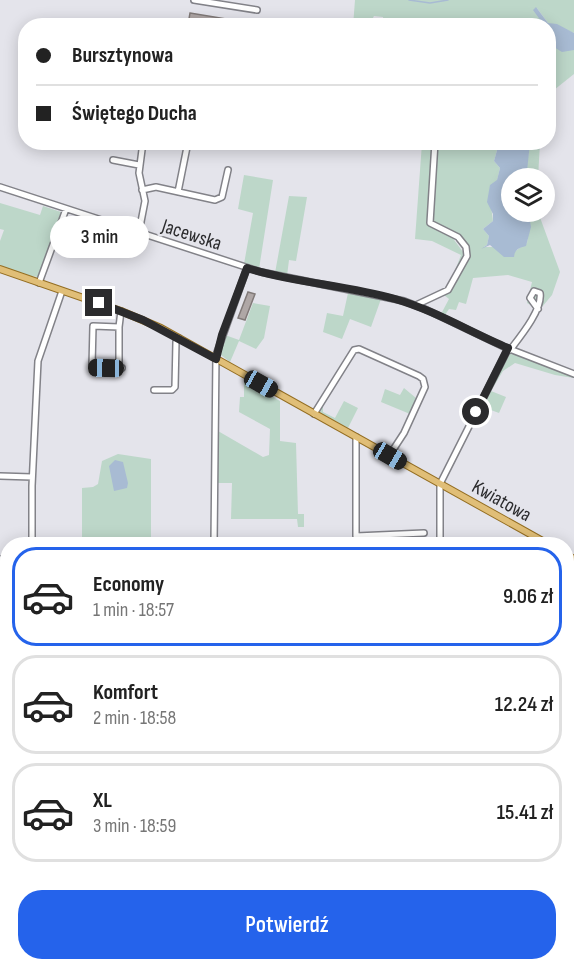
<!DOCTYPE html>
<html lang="pl">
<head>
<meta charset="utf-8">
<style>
	:root { --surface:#fff; --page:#f6f6f6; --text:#222; --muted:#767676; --line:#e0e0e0; --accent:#2563eb }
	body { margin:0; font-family:"Sofia Sans Condensed",sans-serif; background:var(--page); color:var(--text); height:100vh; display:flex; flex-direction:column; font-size:22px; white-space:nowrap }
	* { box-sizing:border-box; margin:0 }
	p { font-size:20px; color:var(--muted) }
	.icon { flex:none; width:33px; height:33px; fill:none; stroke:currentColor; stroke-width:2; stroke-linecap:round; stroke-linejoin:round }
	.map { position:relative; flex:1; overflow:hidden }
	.details { position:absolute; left:0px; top:537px; width:574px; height:434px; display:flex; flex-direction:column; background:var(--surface); border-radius:24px 24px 0 0; box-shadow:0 3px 15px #0003 }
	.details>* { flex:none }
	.hud { position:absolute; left:18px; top:18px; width:538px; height:132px; border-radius:24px; box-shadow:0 3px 15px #0003; display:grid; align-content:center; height:132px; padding:0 18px; background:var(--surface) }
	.fabs { position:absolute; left:501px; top:168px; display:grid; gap:12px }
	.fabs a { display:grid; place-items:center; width:54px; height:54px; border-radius:50%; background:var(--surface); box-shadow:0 3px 15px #0003; font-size:30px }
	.end { position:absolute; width:27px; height:27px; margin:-14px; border:8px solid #2b2b2d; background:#fff; box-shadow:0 0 0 3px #fff }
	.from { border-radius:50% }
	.bubble { position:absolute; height:42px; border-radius:21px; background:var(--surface); box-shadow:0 3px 15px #0003; font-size:20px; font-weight:600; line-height:42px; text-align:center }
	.car { position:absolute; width:18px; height:36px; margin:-18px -9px; border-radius:8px; box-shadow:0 0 4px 2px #0007; background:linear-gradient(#222 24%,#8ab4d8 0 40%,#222 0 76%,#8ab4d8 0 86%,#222 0) }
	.hud b { display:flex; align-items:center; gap:21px; height:57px; font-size:22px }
	.hud b+b { border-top:2px solid var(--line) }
	.hud i { width:15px; height:15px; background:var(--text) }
	ul { padding:10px 0 0; list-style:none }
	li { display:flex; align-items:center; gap:18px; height:99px; margin:0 12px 9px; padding:0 6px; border:3px solid var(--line); border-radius:24px }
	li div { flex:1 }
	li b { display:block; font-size:22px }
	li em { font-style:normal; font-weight:600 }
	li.on { border-color:var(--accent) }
	li>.icon { width:54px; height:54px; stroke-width:1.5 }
	.button { display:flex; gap:12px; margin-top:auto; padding:12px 18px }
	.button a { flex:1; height:69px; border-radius:24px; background:var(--accent); color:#fff; font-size:24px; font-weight:600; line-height:69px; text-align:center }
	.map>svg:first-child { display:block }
	.green { fill:#bdd7c9 }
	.water { fill:#a8bbd3 }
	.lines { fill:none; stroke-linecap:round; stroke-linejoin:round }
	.stream { stroke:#a8bbd3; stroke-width:1.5 }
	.building { fill:#afa7a6; stroke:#817a78; stroke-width:1.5 }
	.minor-casing { stroke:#828288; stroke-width:8 }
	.major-casing { stroke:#946e22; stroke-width:8 }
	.minor { stroke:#fff; stroke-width:5 }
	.major { stroke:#e0be77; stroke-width:6 }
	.route { stroke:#2b2b2d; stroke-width:8 }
	.labels { text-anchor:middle; stroke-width:5; stroke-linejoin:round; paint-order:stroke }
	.street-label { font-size:20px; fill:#2b2b2d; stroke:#e4e4eb }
</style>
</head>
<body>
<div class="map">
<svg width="574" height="970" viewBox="0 0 574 970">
	<rect width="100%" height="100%" fill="#e4e4eb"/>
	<path class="green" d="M355,0h219v33l-26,-10 -12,-16 8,18h-144l-16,-1 -1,-7 -9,-1 -5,9 -16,1z
		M549,44l25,6v24l-25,20z
		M422,143h77l-5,18 6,7 -9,38 2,15 -10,8 6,7 -2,9 -3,2h10l7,6 13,4v-5l13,-9 3,-22 4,-1 -5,-8h9l22,60 -8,23 -10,12 -6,1 -9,-5 5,-21 -24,-7 -35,3 -7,26 -7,-2 -3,8 -7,-1 -4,6 -4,-1 8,-15 -5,-4 5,-4 19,-35 -8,-19 -27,-15v3l16,8 17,23 -18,33 13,-34 -29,-14 -17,-2z
		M530,143h10l-2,35h-11l5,-2 -6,-5z
		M244,175l29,5 -14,89 -15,-5 9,-51 -15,-4z
		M289,196l18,1 -11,64 -7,-1 -2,16 -12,-3z
		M0,203l40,12 3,-9 18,6 -23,65 -13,-2 -25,-10v-24l4,-11 -4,-1z
		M348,293l33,6 -10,28 -21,-8 -8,20 -19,-7 4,-19 16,3z
		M253,303l17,3 -6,32 -8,11 -17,-8 -9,21 -9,-7 4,-20 14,5z
		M510,354l9,1 55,21v2l-19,-3 -40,-12 -12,8 -12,20 15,6 -7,16 -19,-7z
		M244,380l36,21v40l16,2 2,71h6v13h-6l-1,-8h-66l1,-36h-14v-52l45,26 6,-2 1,-26 -31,-17 1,-15h4z
		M404,388l12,10 -6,16 -29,-12 4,-13 15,6z
		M344,401l14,7 -10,20 -29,-16 4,-7v7l12,6z
		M118,454l33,5v85h-65l-4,-4v-52l11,-1 5,-3 4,-23z
		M2,766h5v62h-7z"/>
	<path class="water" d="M536,7l12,16 9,1 17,9v17l-12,2 -13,-8v-18l-5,-1 -11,-15z
		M499,143h31l-3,28 5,4 -5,3h-15v34h17l6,7 -5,2 1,6 -5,19c-7,2 -11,3 -12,11h-10l-14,-12 -9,4 6,-4 2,-9 -6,-7 10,-8v-7l-6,-12 3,-17 7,-5 3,-12 -6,-7z
		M115,460l8,2 5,21 -1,5 -13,3 -5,-25z"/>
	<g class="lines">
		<path class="stream" d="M409,0l21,3 18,-3"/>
	</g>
	<path class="building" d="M190,13l55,9 -1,4h-19l-36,-7z
		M248,292l7,2 -10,26 -7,-2z"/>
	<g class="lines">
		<g class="minor-casing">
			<path id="minor" d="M194,0l63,10
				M113,160l26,5
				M0,187l261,85 143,29 23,9 75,36 72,28
				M142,190l14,-3 59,13 7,-3 6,-27
				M178,192l10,-50
				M139,232l6,-31 -6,-28 4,-31
				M39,283l27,-74
				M416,305l32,-15 19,-34 -1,-9 -8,-10 -28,-14 5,-81
				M119,327l-26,-1 -1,40 30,2
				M510,350c10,-13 33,-41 30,-57l-6,-2 -4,7 8,11
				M119,368v-41l2,-16
				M154,390h18l3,-3 1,-45 3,-4
				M314,414l40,-64 5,-1 60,27 4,3 2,8 -21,46 -15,23
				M356,437v99l68,-3
				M0,476l32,1
				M32,544v-58l6,-125 24,-70
				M214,544l2,-189 31,-87
				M440,544v-60l68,-135
				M0,559h8
				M0,662h8
				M0,714h8
				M0,743h8
				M0,830h8
				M0,845l8,5
				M0,876l8,5
				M0,905l8,-11
				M182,963l8,7
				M217,963l1,7"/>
		</g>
		<g class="major-casing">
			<path id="major" d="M0,269l121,42 40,17 387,216
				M567,555l7,4"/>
		</g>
		<use href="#minor" class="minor"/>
		<use href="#major" class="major"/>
	</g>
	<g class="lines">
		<path class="route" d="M99,303l44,17 73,39 6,-24 25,-67c48,15 99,17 148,31 39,11 75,33 113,49l-32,64"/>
	</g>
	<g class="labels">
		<g class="street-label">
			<text transform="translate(192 234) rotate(18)" y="7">Jacewska</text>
			<text transform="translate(502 500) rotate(29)" y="7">Kwiatowa</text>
		</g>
	</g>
</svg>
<div class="fabs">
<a><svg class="icon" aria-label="layers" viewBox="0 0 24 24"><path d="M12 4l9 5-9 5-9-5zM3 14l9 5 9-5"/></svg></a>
</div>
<i class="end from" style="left:476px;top:412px"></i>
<i class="end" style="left:99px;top:303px"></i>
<div class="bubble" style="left:50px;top:216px;width:99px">3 min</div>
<i class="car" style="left:106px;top:368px;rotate:271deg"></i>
<i class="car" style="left:261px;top:384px;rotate:119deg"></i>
<i class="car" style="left:390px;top:456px;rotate:120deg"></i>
<div class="hud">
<b><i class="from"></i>Bursztynowa</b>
<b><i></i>Świętego Ducha</b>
</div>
<section class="details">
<ul>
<li class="on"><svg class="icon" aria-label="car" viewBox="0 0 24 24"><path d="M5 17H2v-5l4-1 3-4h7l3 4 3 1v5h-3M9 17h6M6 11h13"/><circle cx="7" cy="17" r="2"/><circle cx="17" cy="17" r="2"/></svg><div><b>Economy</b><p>1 min · 18:57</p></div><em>9.06 zł</em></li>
<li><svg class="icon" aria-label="car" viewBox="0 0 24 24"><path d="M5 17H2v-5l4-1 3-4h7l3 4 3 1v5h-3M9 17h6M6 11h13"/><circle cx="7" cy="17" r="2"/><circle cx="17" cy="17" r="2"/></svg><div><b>Komfort</b><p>2 min · 18:58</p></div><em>12.24 zł</em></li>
<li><svg class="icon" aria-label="car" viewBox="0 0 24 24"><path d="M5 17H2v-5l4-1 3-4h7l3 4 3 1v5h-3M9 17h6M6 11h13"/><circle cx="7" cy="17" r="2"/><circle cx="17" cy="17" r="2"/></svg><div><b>XL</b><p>3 min · 18:59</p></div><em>15.41 zł</em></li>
</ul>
<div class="button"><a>Potwierdź</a></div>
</section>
</div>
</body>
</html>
